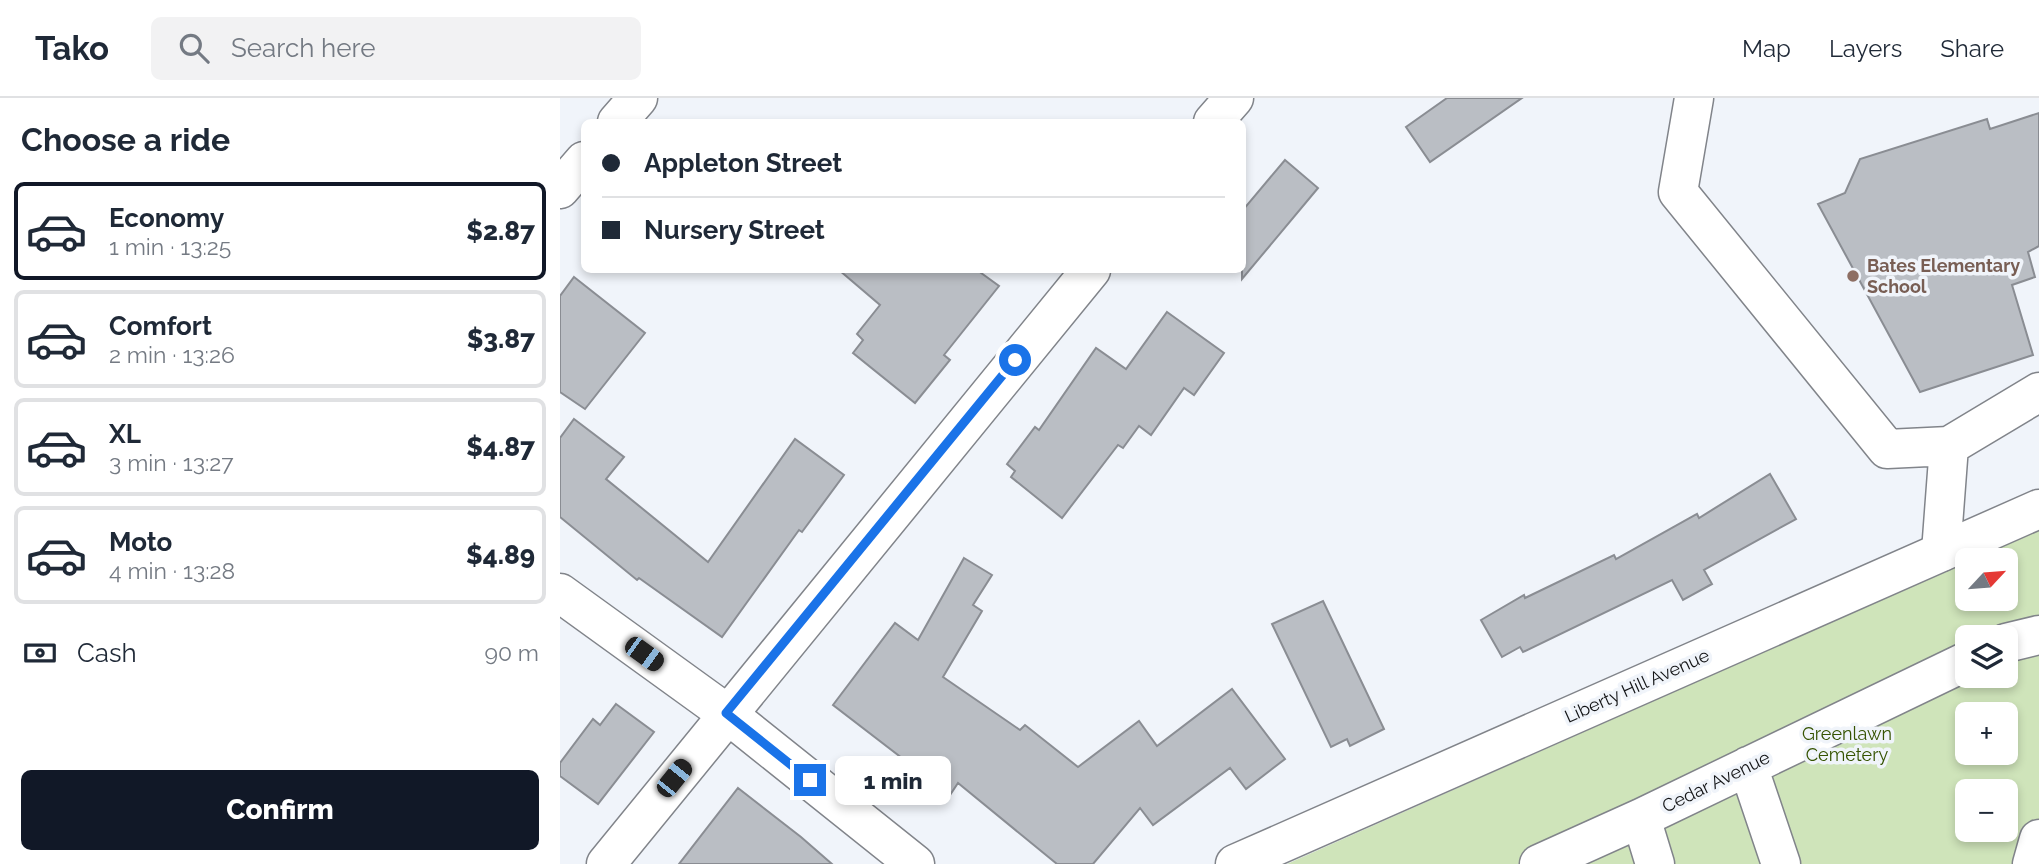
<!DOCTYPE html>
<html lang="en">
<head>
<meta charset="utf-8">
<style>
	:root { --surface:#fff; --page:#f2f2f3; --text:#1f2937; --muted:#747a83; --line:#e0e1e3; --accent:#111827 }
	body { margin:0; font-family:Raleway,sans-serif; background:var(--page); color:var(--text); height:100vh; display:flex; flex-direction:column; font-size:26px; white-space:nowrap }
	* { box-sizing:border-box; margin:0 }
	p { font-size:23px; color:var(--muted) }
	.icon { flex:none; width:38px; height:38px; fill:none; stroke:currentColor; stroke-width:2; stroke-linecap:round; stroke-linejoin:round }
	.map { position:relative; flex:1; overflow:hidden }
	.drawer { display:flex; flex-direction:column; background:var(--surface); width:560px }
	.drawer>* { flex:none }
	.top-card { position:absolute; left:21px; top:21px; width:665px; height:154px; border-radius:10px; box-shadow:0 4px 10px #0003; display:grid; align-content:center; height:154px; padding:0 21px; background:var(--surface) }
	.needle { width:46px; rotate:64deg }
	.tools { position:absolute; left:1395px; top:450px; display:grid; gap:14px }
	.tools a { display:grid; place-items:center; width:63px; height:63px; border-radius:10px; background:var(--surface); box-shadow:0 4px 10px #0003; font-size:35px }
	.end { position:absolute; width:32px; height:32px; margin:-16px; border:9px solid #1a73e8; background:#fff; box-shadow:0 0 0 4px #fff }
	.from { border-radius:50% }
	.bubble { position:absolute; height:49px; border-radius:10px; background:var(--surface); box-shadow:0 4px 10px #0003; font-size:23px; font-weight:800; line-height:49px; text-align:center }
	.car { position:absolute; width:21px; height:42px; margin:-21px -10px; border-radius:9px; box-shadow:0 0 5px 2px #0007; background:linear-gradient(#222 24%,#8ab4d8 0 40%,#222 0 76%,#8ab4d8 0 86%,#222 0) }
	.top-card b { display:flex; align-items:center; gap:24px; height:66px; font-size:26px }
	.top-card b+b { border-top:2px solid var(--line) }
	.top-card i { width:18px; height:18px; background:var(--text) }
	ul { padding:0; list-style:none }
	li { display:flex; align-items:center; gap:21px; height:98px; margin:0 14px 10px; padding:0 7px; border:4px solid var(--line); border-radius:10px }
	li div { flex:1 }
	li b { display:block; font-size:26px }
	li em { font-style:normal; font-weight:800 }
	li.on { border-color:var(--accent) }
	li>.icon { width:63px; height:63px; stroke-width:1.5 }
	h2 { padding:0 21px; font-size:32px; line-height:84px }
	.pay { display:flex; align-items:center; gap:18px; height:77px; padding:0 21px; font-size:26px }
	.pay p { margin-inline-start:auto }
	.cta { display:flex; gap:14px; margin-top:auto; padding:14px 21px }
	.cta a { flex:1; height:80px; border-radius:10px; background:var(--accent); color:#fff; font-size:28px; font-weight:800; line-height:80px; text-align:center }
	header { display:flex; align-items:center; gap:42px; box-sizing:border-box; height:98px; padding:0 35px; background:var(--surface); border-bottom:2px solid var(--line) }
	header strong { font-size:33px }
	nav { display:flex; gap:38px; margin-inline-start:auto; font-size:24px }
	.search { width:490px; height:63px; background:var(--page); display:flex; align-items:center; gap:18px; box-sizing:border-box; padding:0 24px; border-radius:10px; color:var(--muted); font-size:26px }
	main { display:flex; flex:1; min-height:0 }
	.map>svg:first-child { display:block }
	.green { fill:#cfe4ba; fill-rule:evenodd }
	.building { fill:#babec4; stroke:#8a8d93; stroke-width:2 }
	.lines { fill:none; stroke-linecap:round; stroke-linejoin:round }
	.minor-casing { stroke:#81848a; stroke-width:41 }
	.major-casing { stroke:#81848a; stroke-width:41 }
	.minor { stroke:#fff; stroke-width:38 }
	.major { stroke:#fff; stroke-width:38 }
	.route { stroke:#1a73e8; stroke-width:9 }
	.education-dot { fill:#8d6e63; stroke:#f0f4fa; stroke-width:2.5 }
	.labels { text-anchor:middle; stroke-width:7; stroke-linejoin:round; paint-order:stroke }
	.education-label { font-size:18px; font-weight:bold; fill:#785e54; stroke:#f0f4fa; text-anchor:start }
	.street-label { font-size:18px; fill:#121315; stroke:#f0f4fa }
	.park-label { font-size:18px; fill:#355300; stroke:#f0f4fa }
</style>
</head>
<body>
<header>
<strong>Tako</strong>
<div class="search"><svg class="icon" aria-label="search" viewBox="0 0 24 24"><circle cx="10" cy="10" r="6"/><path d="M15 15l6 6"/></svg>Search here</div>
<nav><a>Map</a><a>Layers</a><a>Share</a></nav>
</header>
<main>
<section class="drawer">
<h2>Choose a ride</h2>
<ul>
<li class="on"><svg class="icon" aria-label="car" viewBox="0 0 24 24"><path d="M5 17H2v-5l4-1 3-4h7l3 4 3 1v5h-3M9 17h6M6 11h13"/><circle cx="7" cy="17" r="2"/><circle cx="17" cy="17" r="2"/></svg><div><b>Economy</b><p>1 min · 13:25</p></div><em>$2.87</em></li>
<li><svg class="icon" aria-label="car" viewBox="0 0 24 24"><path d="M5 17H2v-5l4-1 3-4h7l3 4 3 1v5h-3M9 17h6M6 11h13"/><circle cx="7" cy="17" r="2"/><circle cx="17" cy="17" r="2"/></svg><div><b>Comfort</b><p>2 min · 13:26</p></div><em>$3.87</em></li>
<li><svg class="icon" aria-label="car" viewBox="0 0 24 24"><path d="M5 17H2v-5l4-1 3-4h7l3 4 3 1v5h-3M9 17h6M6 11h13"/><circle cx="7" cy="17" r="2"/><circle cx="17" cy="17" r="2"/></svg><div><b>XL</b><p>3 min · 13:27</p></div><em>$4.87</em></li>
<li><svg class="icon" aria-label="car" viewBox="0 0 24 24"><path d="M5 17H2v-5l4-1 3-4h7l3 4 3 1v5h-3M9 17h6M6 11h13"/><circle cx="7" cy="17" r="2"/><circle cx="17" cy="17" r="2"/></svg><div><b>Moto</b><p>4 min · 13:28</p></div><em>$4.89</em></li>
</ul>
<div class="pay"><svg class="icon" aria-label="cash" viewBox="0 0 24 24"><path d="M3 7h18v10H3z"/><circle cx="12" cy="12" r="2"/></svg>Cash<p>90 m</p></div>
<div class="cta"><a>Confirm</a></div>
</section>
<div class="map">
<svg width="1479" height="766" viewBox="0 0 1479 766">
	<rect width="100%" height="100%" fill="#f0f4fa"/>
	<path class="green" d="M1479,431v335h-752l680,-303v37h39v-38h-38zM1407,539h39v39h-39zM1407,616h39v38h-39zM1407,693h39v39h-39z"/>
	<path class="building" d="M887,0h75l-92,64 -24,-35z
		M1479,15v133l-11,6 7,25 -23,8 21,70 -113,37 -102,-188 27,-11 15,-34 127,-40 3,10z
		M725,62l33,28 -76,91v-68z
		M279,172h138l22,16 -55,69 6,5 -35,43 -62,-50 10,-13 -6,-6 23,-29z
		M14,179l71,56 -60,76 -25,-17v-96z
		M607,214l57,41 -30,42 -10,-7 -33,47 -12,-9 -16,22 -5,-3 -56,73 -51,-41 4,-6 -8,-7 28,-37 4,3 57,-82 30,21z
		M14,321l50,38 -18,22 102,83 87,-123 49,36 -42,57 -3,-2 -77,107 -83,-59 -2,2 -77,-63v-79z
		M1210,376l26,45 -92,51 8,14 -29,16 -11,-20 -149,72 -3,-5 -18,10 -21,-37 43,-25 1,3 89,-43 2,4 81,-45 2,4z
		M404,460l28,17 -19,30 9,6 -39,66 77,53 5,-5 53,42 61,-46 18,25 75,-57 53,70 -39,30 -16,-21 -77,57 -13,-17 -47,56h-36l-99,-81 -8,12 -117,-90 62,-82 23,17z
		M763,503l61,128 -34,17 -3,-7 -16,8 -59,-123z
		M56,606l38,28 -56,72 -38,-28v-13l33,-44 7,6z
		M178,690l63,49 31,27h-153z"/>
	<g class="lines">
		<g class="minor-casing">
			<path id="minor" d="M1134,0l-16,94 209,257 62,-3 90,-54
				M57,24l21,-24
				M653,24l21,-24
				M0,91l24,-28
				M1381,454l8,-106
				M0,495l166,120 189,151
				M1446,545l33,-8
				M1188,668l33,98
				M1081,720l14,46
				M46,766l485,-594
				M979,766l102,-46 326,-157
				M1472,766l7,-25"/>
		</g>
		<g class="major-casing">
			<path id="major" d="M675,766l804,-355"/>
		</g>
		<use href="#minor" class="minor"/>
		<use href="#major" class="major"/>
	</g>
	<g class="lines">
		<path class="route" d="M250,682l-84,-67 289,-353"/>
	</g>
	<circle class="education-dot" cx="1293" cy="178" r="7"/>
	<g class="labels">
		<g class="education-label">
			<text x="1307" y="174">Bates Elementary<tspan x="1307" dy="21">School</tspan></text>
		</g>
		<g class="street-label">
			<text transform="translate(1077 588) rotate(-24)" y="6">Liberty Hill Avenue</text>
			<text transform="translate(1156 684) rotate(-26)" y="6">Cedar Avenue</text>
		</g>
		<g class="park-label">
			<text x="1287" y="642">Greenlawn<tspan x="1287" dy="21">Cemetery</tspan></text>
		</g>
	</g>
</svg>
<div class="tools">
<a><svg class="needle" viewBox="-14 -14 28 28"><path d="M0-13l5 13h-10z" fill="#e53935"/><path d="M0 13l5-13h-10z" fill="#747a83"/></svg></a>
<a><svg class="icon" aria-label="layers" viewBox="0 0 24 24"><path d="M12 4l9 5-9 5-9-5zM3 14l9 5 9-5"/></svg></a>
<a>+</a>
<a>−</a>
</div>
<i class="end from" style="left:455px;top:262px"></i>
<i class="end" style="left:250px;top:682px"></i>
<div class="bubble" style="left:275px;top:658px;width:116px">1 min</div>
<i class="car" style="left:84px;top:556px;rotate:126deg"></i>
<i class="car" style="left:114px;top:680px;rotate:39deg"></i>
<div class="top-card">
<b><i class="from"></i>Appleton Street</b>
<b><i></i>Nursery Street</b>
</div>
</div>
</main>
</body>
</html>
